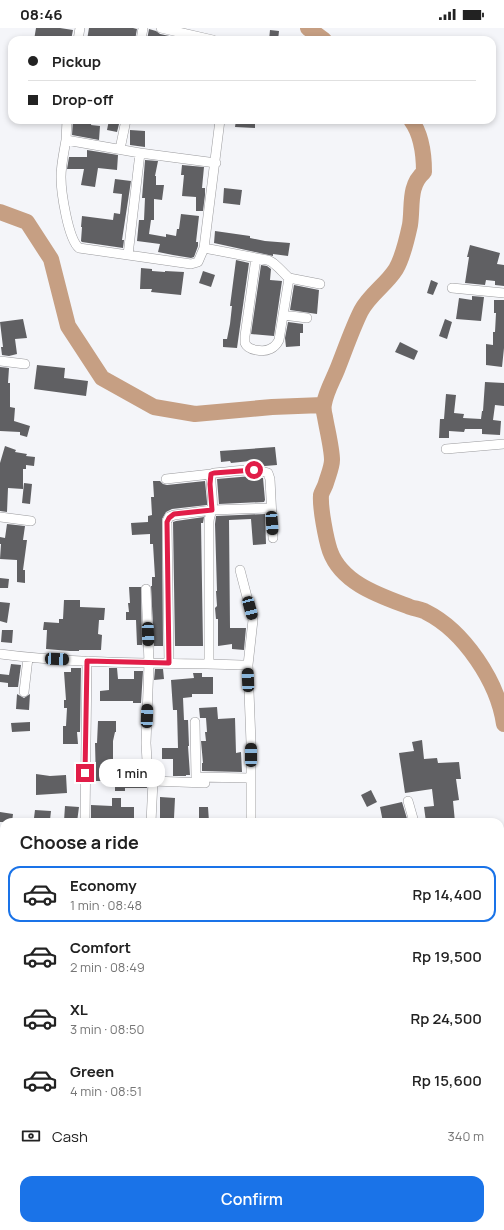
<!DOCTYPE html>
<html lang="en">
<head>
<meta charset="utf-8">
<style>
	:root { --surface:#fff; --page:#f6f6f6; --text:#222; --muted:#767676; --line:#e0e0e0; --accent:#1a73e8 }
	body { margin:0; font-family:Manrope,sans-serif; background:var(--page); color:var(--text); height:100vh; display:flex; flex-direction:column; font-size:15px; white-space:nowrap }
	* { box-sizing:border-box; margin:0 }
	p { font-size:13px; color:var(--muted) }
	.icon { flex:none; width:22px; height:22px; fill:none; stroke:currentColor; stroke-width:2; stroke-linecap:round; stroke-linejoin:round }
	.map { position:relative; flex:1; overflow:hidden }
	.details { position:absolute; left:0px; top:790px; width:504px; height:412px; display:flex; flex-direction:column; background:var(--surface); border-radius:12px 12px 0 0; box-shadow:0 2px 6px #0003 }
	.details>* { flex:none }
	.top-card { position:absolute; left:8px; top:8px; width:488px; height:88px; border-radius:12px; box-shadow:0 2px 6px #0003; display:grid; align-content:center; height:88px; padding:0 20px; background:var(--surface) }
	.end { position:absolute; width:18px; height:18px; margin:-9px; border:5px solid #e11d48; background:#fff; box-shadow:0 0 0 2px #fff }
	.from { border-radius:50% }
	.bubble { position:absolute; height:28px; border-radius:12px; background:var(--surface); box-shadow:0 2px 6px #0003; font-size:13px; font-weight:600; line-height:28px; text-align:center }
	.car { position:absolute; width:12px; height:24px; margin:-12px -6px; border-radius:5px; box-shadow:0 0 3px 1px #0007; background:linear-gradient(#222 24%,#8ab4d8 0 40%,#222 0 76%,#8ab4d8 0 86%,#222 0) }
	.top-card b { display:flex; align-items:center; gap:14px; height:38px; font-size:15px }
	.top-card b+b { border-top:1px solid var(--line) }
	.top-card i { width:10px; height:10px; background:var(--text) }
	ul { padding:0; list-style:none }
	li { display:flex; align-items:center; gap:12px; height:56px; margin:0 8px 6px; padding:0 12px; border:2px solid transparent; border-radius:12px }
	li div { flex:1 }
	li b { display:block; font-size:15px }
	li em { font-style:normal; font-weight:600 }
	li.selected { border-color:var(--accent) }
	li>.icon { width:36px; height:36px; stroke-width:1.5 }
	h2 { padding:0 20px; font-size:18px; line-height:48px }
	.pay { display:flex; align-items:center; gap:10px; height:44px; padding:0 20px; font-size:15px }
	.pay p { margin-inline-start:auto }
	.primary-button { display:flex; gap:8px; margin-top:auto; padding:8px 20px }
	.primary-button a { flex:1; height:46px; border-radius:12px; background:var(--accent); color:#fff; font-size:16px; font-weight:600; line-height:46px; text-align:center }
	.status { display:flex; justify-content:space-between; align-items:center; height:28px; padding:0 20px; background:var(--surface); direction:ltr }
	.status svg { height:11px; fill:currentColor }
	.map>svg:first-child { display:block }
	.lines { fill:none; stroke-linecap:round; stroke-linejoin:round }
	.river { stroke:#c69f83; stroke-width:16 }
	.building { fill:#606063 }
	.minor-casing { stroke:#9a9a9d; stroke-width:10 }
	.minor { stroke:#fff; stroke-width:9 }
	.route { stroke:#e11d48; stroke-width:5 }
</style>
</head>
<body>
<div class="status"><b>08:46</b><svg viewBox="0 0 49 12"><path d="M0 12V9h3v3zM5 12V6h3v6zM10 12V3h3v9zM15 12V0h3v12zM26 1h20v11H26zM47 4h2v5h-2z"/></svg></div>
<div class="map">
<svg width="504" height="1202" viewBox="0 0 504 1202">
	<rect width="100%" height="100%" fill="#f4f5f9"/>
	<g class="lines">
		<path class="river" d="M308,0l16,12
			M411,92c11,15 13,34 13,52 -16,14 -11,34 -14,53 -3,14 -7,32 -14,44 -10,16 -26,25 -35,42 -9,18 -16,39 -24,59 -4,10 -11,22 -13,34 -1,4 0,9 1,13 2,12 7,32 7,43 0,7 -4,16 -6,23 -1,4 -4,8 -5,12 -1,13 5,44 9,56 12,33 51,45 80,56 6,2 11,2 16,5 38,19 72,70 78,112
			M0,184l27,10 24,37 17,67 34,52 52,29 41,7 77,-7 51,-2"/>
	</g>
	<path class="building" d="M36,0h24l13,2 -2,10h-37z
		M89,0h44l4,1 -2,11h-48z
		M149,1l7,2 4,3 14,3v3h-27z
		M270,2l9,1 -1,9h-9z
		M73,92h19l-1,5 9,1 -1,14 -27,-5z
		M109,92h11l-3,12 -10,-2z
		M236,92h19v8l-20,-1z
		M130,102l15,1v16l-15,-2z
		M87,122l31,5 -1,15 -19,-2 -3,19 -14,-2 3,-16h-17l2,-12h18z
		M145,132l13,1 -3,15h1v9h8l-2,15 -8,-1v21h-3l-2,14 17,3v-3l10,2 1,-7h2l2,-15 18,2 -3,26h2v4l-4,11 -3,1 -18,-3 -15,-3 2,-8 -23,-3 2,-21h5l1,-22h-3z
		M182,137l22,2 -2,21h3v7l-2,16h-7v-14l-14,-1 2,-21h-3z
		M115,151l16,2 -9,59h2l-1,8 -41,-6 -1,-1 1,-14h-1l1,-11 31,4 1,-7 6,1 2,-20 -9,-1z
		M224,160l18,2 -2,15 -17,-2z
		M215,203l35,5v2l15,3 25,2 -2,13 -15,-2v2l-59,-13z
		M470,217l30,8 -3,11 7,1v21l-9,-1v-4l-9,-1 -1,5 -20,-2 4,-26h-2z
		M236,232l13,3 -12,85 -14,-1v-8h4l3,-15 2,-18h-2z
		M261,237l6,1 4,3 -1,11 12,1 -8,55 -23,-2z
		M141,240l11,1v2l13,1v-1l19,1 -3,23 -30,-3 1,-3h-12z
		M203,243l12,4 -4,12 -12,-4z
		M431,252l7,3 -5,12 -6,-2z
		M294,257l25,5 -2,24 -27,-4z
		M472,268l12,1 -3,24 -25,-2 3,-21 13,2z
		M494,272h10v48l-2,19 -16,-2v-21l7,1v-13h2l1,-19h-2z
		M23,291l4,19 -12,1 2,15 -8,2 -7,-1 -1,-8h2l-3,-25z
		M445,291l7,3 -5,17 -8,-3z
		M288,294l15,2v9h-3v13l-14,1 -1,-9z
		M400,314l18,9 -4,9 -19,-8z
		M37,337l28,3 -1,10 24,3 -2,15 -52,-7z
		M0,339l9,1 -1,15h2v24l5,1 -1,13 16,5 -3,11 -7,-2v-3l-20,-1z
		M485,354l19,1v23l-9,-1 -2,15 8,1 -1,14 -18,-1v-5h-17l-1,3 -15,-1v7h-10l1,-19h4l2,-25 10,1 -2,18 10,1 -1,4 18,1 1,-8h1z
		M5,418l11,4 -1,2 12,2 -1,2 9,1 -1,9 -8,-1v4h-3v20l-15,-1 -1,24 -7,-1v-48z
		M275,419l2,18 -12,1 -14,-2 -1,-3 -19,2 -1,-2 -9,1 -1,-11z
		M252,448l11,2 2,22 -1,2 -45,2 -2,-25z
		M153,453h7l3,3 4,1 38,-4 2,21v3l-35,4 -6,3 -4,7 1,127h-9l-3,-60h1v-9h3l-2,-33h-3v-10l-18,1 -1,-12 17,-1v-6l4,-1 -1,-18h3z
		M24,455l8,1 -2,20 -8,-1z
		M265,486l1,30 -13,1 -2,-26 -22,1 1,108h16l-2,22 -12,-1v-5l-14,2v-27h-2l-1,-11 2,-2 -1,-15h1l-2,-67 1,-8z
		M204,489l-1,6h-2l2,123h-28l-2,-124 3,-1z
		M7,496l18,2 -2,14h4l-4,30h2v13l-8,-1v-22l-17,-1 1,-15h-1v-7l5,1z
		M0,550l9,1 -1,9h-8z
		M129,559h12l1,58h-5l-1,-25h-10v-8h3l-1,-9h2z
		M64,572h16v7l25,1 -1,12h-5l-1,14 4,1 -1,15h-22v1h-9l-24,-2 1,-19h-4l1,-8 15,1v-4h4z
		M0,574l10,1 -3,20 -7,-2z
		M2,602h11l-1,13 -11,-1z
		M11,636l10,1 -3,22h-10v-4l-8,-1v-8l9,1z
		M71,640h10l-1,64h-3l1,12h-15v-18h3l1,-18h-3v-8h2l-2,-28h7z
		M109,640h8l1,11h16v-8h9l-2,32h-8v-2h-33v-10l9,-1z
		M155,641h8l1,10 -10,1z
		M193,645h9v4h11v17h-21v3l-9,1 1,22h4l1,26h-1l2,29h-4v1h-13v-17h-11v-11h16l-1,-38h-4l-2,-30 23,-2z
		M17,666l7,4 6,-4 -1,16 -13,-1z
		M217,679l1,12 17,-1 1,35 5,-1 1,20 -40,-1v-8h1l-2,-22h5l-1,-9h2l-1,-14h-6l-1,-10z
		M98,693h18v11h-1l-2,9v21h-2v19h-15l-1,-38h2z
		M30,694v9l-18,1 -1,-9z
		M422,712l2,19 13,-1 1,5 21,-1 2,17h-5l3,21 -6,1 2,21h-29l-2,-15 10,-1 -2,-17 -27,4 -6,-40 15,-2 -2,-9z
		M36,746l14,2 16,-1 1,18 -31,2z
		M127,749h19l1,11h-22v3h-10v-13h12z
		M371,762l6,12 -10,5 -6,-12z
		M160,769l15,1 -1,20h-14z
		M112,770h9v9h13v15h-11v-1l-32,1v-17l21,1z
		M402,774l6,20h-25l-3,-15z
		M65,778l14,1 -2,15 -13,-1z
		M199,779h9l1,15h-10z
		M35,782l16,1 -1,9 -16,-2z
		M0,784l13,2 -1,8h-12z"/>
	<g class="lines">
		<g class="minor-casing">
			<path id="minor" d="M161,0l52,12
				M78,12l2,-12
				M141,12l2,-12
				M67,92l-1,20 74,13 76,10
				M66,112c-2,12 -5,25 -5,37 0,15 7,62 18,71l112,16 7,-2 6,-14 16,-128
				M120,121l6,-29
				M204,220l63,12c7,1 16,13 22,18l-10,62c-2,4 -4,7 -9,9 -6,3 -22,2 -25,-6 0,-2 0,-4 0,-7l11,-78
				M128,227l12,-102
				M289,250l31,6
				M452,260l52,5
				M283,287l24,3
				M0,333l25,3
				M446,421l58,-5
				M166,451l45,-5
				M0,489l31,4
				M240,542l13,50 -5,45 3,78v79
				M146,561l3,74 -3,80 1,18 6,20 -2,41
				M0,626c82,11 165,8 248,11
				M169,635l-2,-142 2,-4 5,-2 38,-5 59,-2
				M209,635v-141c0,-5 2,-8 3,-12 2,-9 -2,-25 -1,-36l3,-1c17,-1 38,-6 54,0l2,6 3,59
				M24,664l4,-34
				M195,694l1,55 54,1
				M153,753l52,2
				M408,773l6,21
				M85,794l2,-161
				M0,836l4,3
				M0,983l4,1
				M500,1171l4,2
				M409,1198v4
				M87,1202v-4
				M147,1202l1,-4
				M326,1202l2,-4"/>
		</g>
		<use href="#minor" class="minor"/>
	</g>
	<g class="lines">
		<path class="route" d="M85,745l2,-112 82,2 -2,-141 2,-4 5,-4 38,-4 -2,-26 1,-10 3,-1 40,-3"/>
	</g>
</svg>
<i class="end from" style="left:254px;top:442px"></i>
<i class="end" style="left:85px;top:745px"></i>
<div class="bubble" style="left:99px;top:731px;width:66px">1 min</div>
<i class="car" style="left:272px;top:495px;rotate:176deg"></i>
<i class="car" style="left:250px;top:580px;rotate:165deg"></i>
<i class="car" style="left:148px;top:606px;rotate:178deg"></i>
<i class="car" style="left:57px;top:631px;rotate:93deg"></i>
<i class="car" style="left:248px;top:652px;rotate:358deg"></i>
<i class="car" style="left:147px;top:688px;rotate:2deg"></i>
<i class="car" style="left:251px;top:727px;rotate:0deg"></i>
<div class="top-card">
<b><i class="from"></i>Pickup</b>
<b><i></i>Drop-off</b>
</div>
<section class="details">
<h2>Choose a ride</h2>
<ul>
<li class="selected"><svg class="icon" aria-label="car" viewBox="0 0 24 24"><path d="M5 17H2v-5l4-1 3-4h7l3 4 3 1v5h-3M9 17h6M6 11h13"/><circle cx="7" cy="17" r="2"/><circle cx="17" cy="17" r="2"/></svg><div><b>Economy</b><p>1 min · 08:48</p></div><em>Rp 14,400</em></li>
<li><svg class="icon" aria-label="car" viewBox="0 0 24 24"><path d="M5 17H2v-5l4-1 3-4h7l3 4 3 1v5h-3M9 17h6M6 11h13"/><circle cx="7" cy="17" r="2"/><circle cx="17" cy="17" r="2"/></svg><div><b>Comfort</b><p>2 min · 08:49</p></div><em>Rp 19,500</em></li>
<li><svg class="icon" aria-label="car" viewBox="0 0 24 24"><path d="M5 17H2v-5l4-1 3-4h7l3 4 3 1v5h-3M9 17h6M6 11h13"/><circle cx="7" cy="17" r="2"/><circle cx="17" cy="17" r="2"/></svg><div><b>XL</b><p>3 min · 08:50</p></div><em>Rp 24,500</em></li>
<li><svg class="icon" aria-label="car" viewBox="0 0 24 24"><path d="M5 17H2v-5l4-1 3-4h7l3 4 3 1v5h-3M9 17h6M6 11h13"/><circle cx="7" cy="17" r="2"/><circle cx="17" cy="17" r="2"/></svg><div><b>Green</b><p>4 min · 08:51</p></div><em>Rp 15,600</em></li>
</ul>
<div class="pay"><svg class="icon" aria-label="cash" viewBox="0 0 24 24"><path d="M3 7h18v10H3z"/><circle cx="12" cy="12" r="2"/></svg>Cash<p>340 m</p></div>
<div class="primary-button"><a>Confirm</a></div>
</section>
</div>
</body>
</html>
